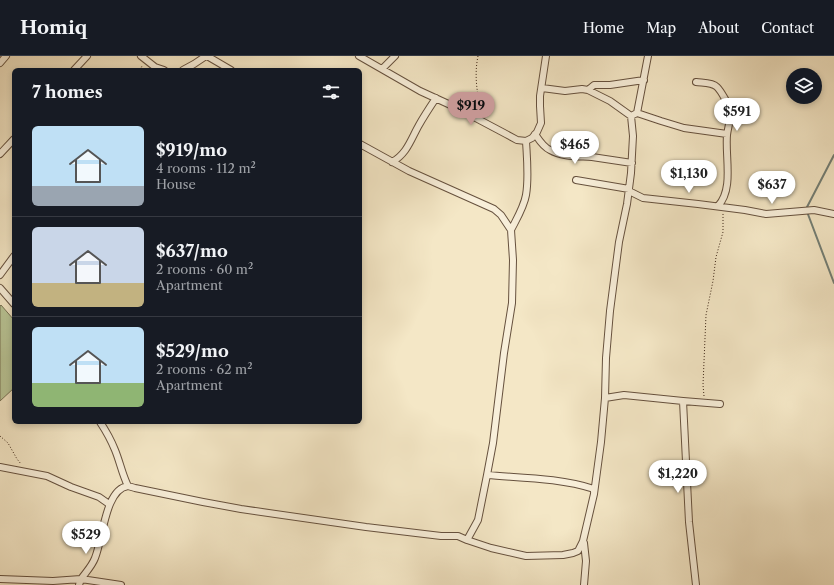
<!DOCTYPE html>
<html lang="en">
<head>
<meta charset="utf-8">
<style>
  :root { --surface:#171b24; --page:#20242c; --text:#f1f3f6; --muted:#9ea1a6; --line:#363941; --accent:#c59692 }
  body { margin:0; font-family:"Libre Caslon Text",serif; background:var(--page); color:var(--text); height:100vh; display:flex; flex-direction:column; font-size:15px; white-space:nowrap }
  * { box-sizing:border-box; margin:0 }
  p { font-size:13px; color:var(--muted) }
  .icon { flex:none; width:22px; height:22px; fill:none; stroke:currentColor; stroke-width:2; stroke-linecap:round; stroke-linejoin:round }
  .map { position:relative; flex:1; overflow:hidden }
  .details { position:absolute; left:12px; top:12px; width:350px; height:356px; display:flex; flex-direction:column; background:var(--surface); border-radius:6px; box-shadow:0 2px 6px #0003 }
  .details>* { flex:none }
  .buttons { position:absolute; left:786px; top:12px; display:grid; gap:8px }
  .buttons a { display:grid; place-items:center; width:36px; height:36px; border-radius:50%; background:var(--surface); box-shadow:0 2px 6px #0003; font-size:20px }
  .price { position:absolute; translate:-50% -34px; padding:0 9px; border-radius:14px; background:#fff; color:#222; font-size:13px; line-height:26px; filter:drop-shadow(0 1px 2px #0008) }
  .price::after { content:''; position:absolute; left:50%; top:24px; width:12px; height:9px; margin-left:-6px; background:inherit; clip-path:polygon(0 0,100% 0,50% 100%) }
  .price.on { background:var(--accent); color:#111 }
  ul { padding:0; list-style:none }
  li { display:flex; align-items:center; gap:12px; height:100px; padding:0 20px }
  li+li { border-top:1px solid var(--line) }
  li span { display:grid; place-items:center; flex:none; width:112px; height:80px; border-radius:6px; color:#555 }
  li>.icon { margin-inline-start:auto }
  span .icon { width:48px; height:48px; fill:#fffc; stroke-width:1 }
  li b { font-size:17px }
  h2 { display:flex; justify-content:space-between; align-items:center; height:48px; padding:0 20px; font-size:17px }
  header { display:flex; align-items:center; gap:24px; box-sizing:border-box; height:56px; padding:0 20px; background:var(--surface); border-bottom:1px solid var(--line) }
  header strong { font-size:19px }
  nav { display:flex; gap:22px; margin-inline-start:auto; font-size:14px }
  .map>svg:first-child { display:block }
</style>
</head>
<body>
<header>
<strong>Homiq</strong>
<nav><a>Home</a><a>Map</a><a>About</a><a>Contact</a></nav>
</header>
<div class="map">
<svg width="834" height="529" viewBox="0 0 834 529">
  <rect width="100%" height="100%" fill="#f4e7c6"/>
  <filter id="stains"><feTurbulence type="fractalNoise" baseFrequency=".005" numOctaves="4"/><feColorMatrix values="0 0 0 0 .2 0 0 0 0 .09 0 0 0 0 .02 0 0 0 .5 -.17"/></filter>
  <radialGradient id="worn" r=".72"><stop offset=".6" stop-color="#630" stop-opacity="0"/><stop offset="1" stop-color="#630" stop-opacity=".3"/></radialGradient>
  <path fill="#b9c697" stroke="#787254" d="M1 249 14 264V332L0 345V250Z"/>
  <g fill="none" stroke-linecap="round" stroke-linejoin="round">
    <path stroke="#737f76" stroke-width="2" d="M834 99 806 153 834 227"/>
    <defs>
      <path id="minor" d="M141 0 155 11 164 14
        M207 0 231 14
        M359 0 420 35 457 52 506 78 517 84 526 85 532 82 537 76 541 67 540 50V40L546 0
        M0 7 6 0
        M382 13 395 0
        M74 14 87 0
        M183 14 194 8 206 0
        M696 26C702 27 712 26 717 31 721 35 729 49 730 55 731 63 728 71 727 79 725 101 734 133 718 150
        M542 32 565 35 582 33 588 34 610 45 631 60 637 57 661 65 684 72 727 78
        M588 34 594 29H610L644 24
        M637 57 648 0
        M535 78C539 84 543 91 550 94 562 101 578 100 592 101 605 103 619 105 632 107
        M0 98 14 83
        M392 106C407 98 411 83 419 69 424 60 430 51 436 42
        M576 124 629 133
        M629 135 643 142 698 148 745 154 766 158 814 154 834 158
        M511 174C516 164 524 151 526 139 529 122 527 103 526 85
        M0 219 14 200
        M0 232 14 248
        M605 342 624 339 683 345 720 348
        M683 345 689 466 696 529
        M100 366C106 375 111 384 115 394 120 406 122 418 128 430L135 432 203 446 241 453 366 471 441 480H458L467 484 478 464 487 419 493 387 504 297 512 247 513 204 511 174 501 159 494 153 409 115 360 88
        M0 411 47 420 71 431 99 441 109 448
        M487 419C523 422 560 422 594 433V436
        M467 484 491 492 526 500 563 499 573 497 578 495 583 485 594 438 601 386 605 342 606 302 610 255 619 186 627 148 631 117 633 80 631 60
        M584 487 586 505 584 529
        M0 523 53 525 81 523C86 516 92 510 95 502 103 483 105 433 128 430
        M79 529 81 523 121 529"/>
    </defs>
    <use href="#minor" stroke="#66513e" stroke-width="8"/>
    <path stroke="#361f11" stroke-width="1" stroke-dasharray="1 2" stroke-linecap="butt" d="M478 0C474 20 477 38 482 58
      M140 14 142 10
      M704 340 703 329 706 259 713 225 716 201 723 176V157
      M0 380 8 387 17 403 21 408"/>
    <use href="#minor" stroke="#f8efda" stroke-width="6"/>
  </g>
  <rect width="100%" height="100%" filter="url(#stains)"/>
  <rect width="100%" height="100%" fill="url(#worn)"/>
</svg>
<div class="buttons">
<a><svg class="icon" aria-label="layers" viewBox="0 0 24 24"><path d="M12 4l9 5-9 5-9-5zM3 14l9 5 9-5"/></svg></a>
</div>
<b class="price on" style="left:471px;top:70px">$919</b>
<b class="price" style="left:737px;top:76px">$591</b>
<b class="price" style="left:575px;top:109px">$465</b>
<b class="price" style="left:689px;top:138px">$1,130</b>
<b class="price" style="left:772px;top:149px">$637</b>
<b class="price" style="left:678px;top:438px">$1,220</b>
<b class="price" style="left:86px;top:499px">$529</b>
<section class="details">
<h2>7 homes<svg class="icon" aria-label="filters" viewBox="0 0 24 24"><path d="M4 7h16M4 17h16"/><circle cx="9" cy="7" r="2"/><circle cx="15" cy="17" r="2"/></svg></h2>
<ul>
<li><span style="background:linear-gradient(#bfe0f5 75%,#9aa5b1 0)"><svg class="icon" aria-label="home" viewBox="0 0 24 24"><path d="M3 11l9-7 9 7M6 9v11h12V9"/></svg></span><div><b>$919/mo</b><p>4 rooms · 112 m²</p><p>House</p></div></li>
<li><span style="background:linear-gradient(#c9d6e8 70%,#c2b280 0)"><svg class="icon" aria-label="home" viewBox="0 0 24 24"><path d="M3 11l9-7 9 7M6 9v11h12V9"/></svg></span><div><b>$637/mo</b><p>2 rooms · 60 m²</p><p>Apartment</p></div></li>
<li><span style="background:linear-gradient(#bfe0f5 70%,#8fb573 0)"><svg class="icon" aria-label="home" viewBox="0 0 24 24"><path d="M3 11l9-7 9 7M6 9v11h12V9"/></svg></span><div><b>$529/mo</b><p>2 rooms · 62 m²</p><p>Apartment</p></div></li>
</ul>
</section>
</div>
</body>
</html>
